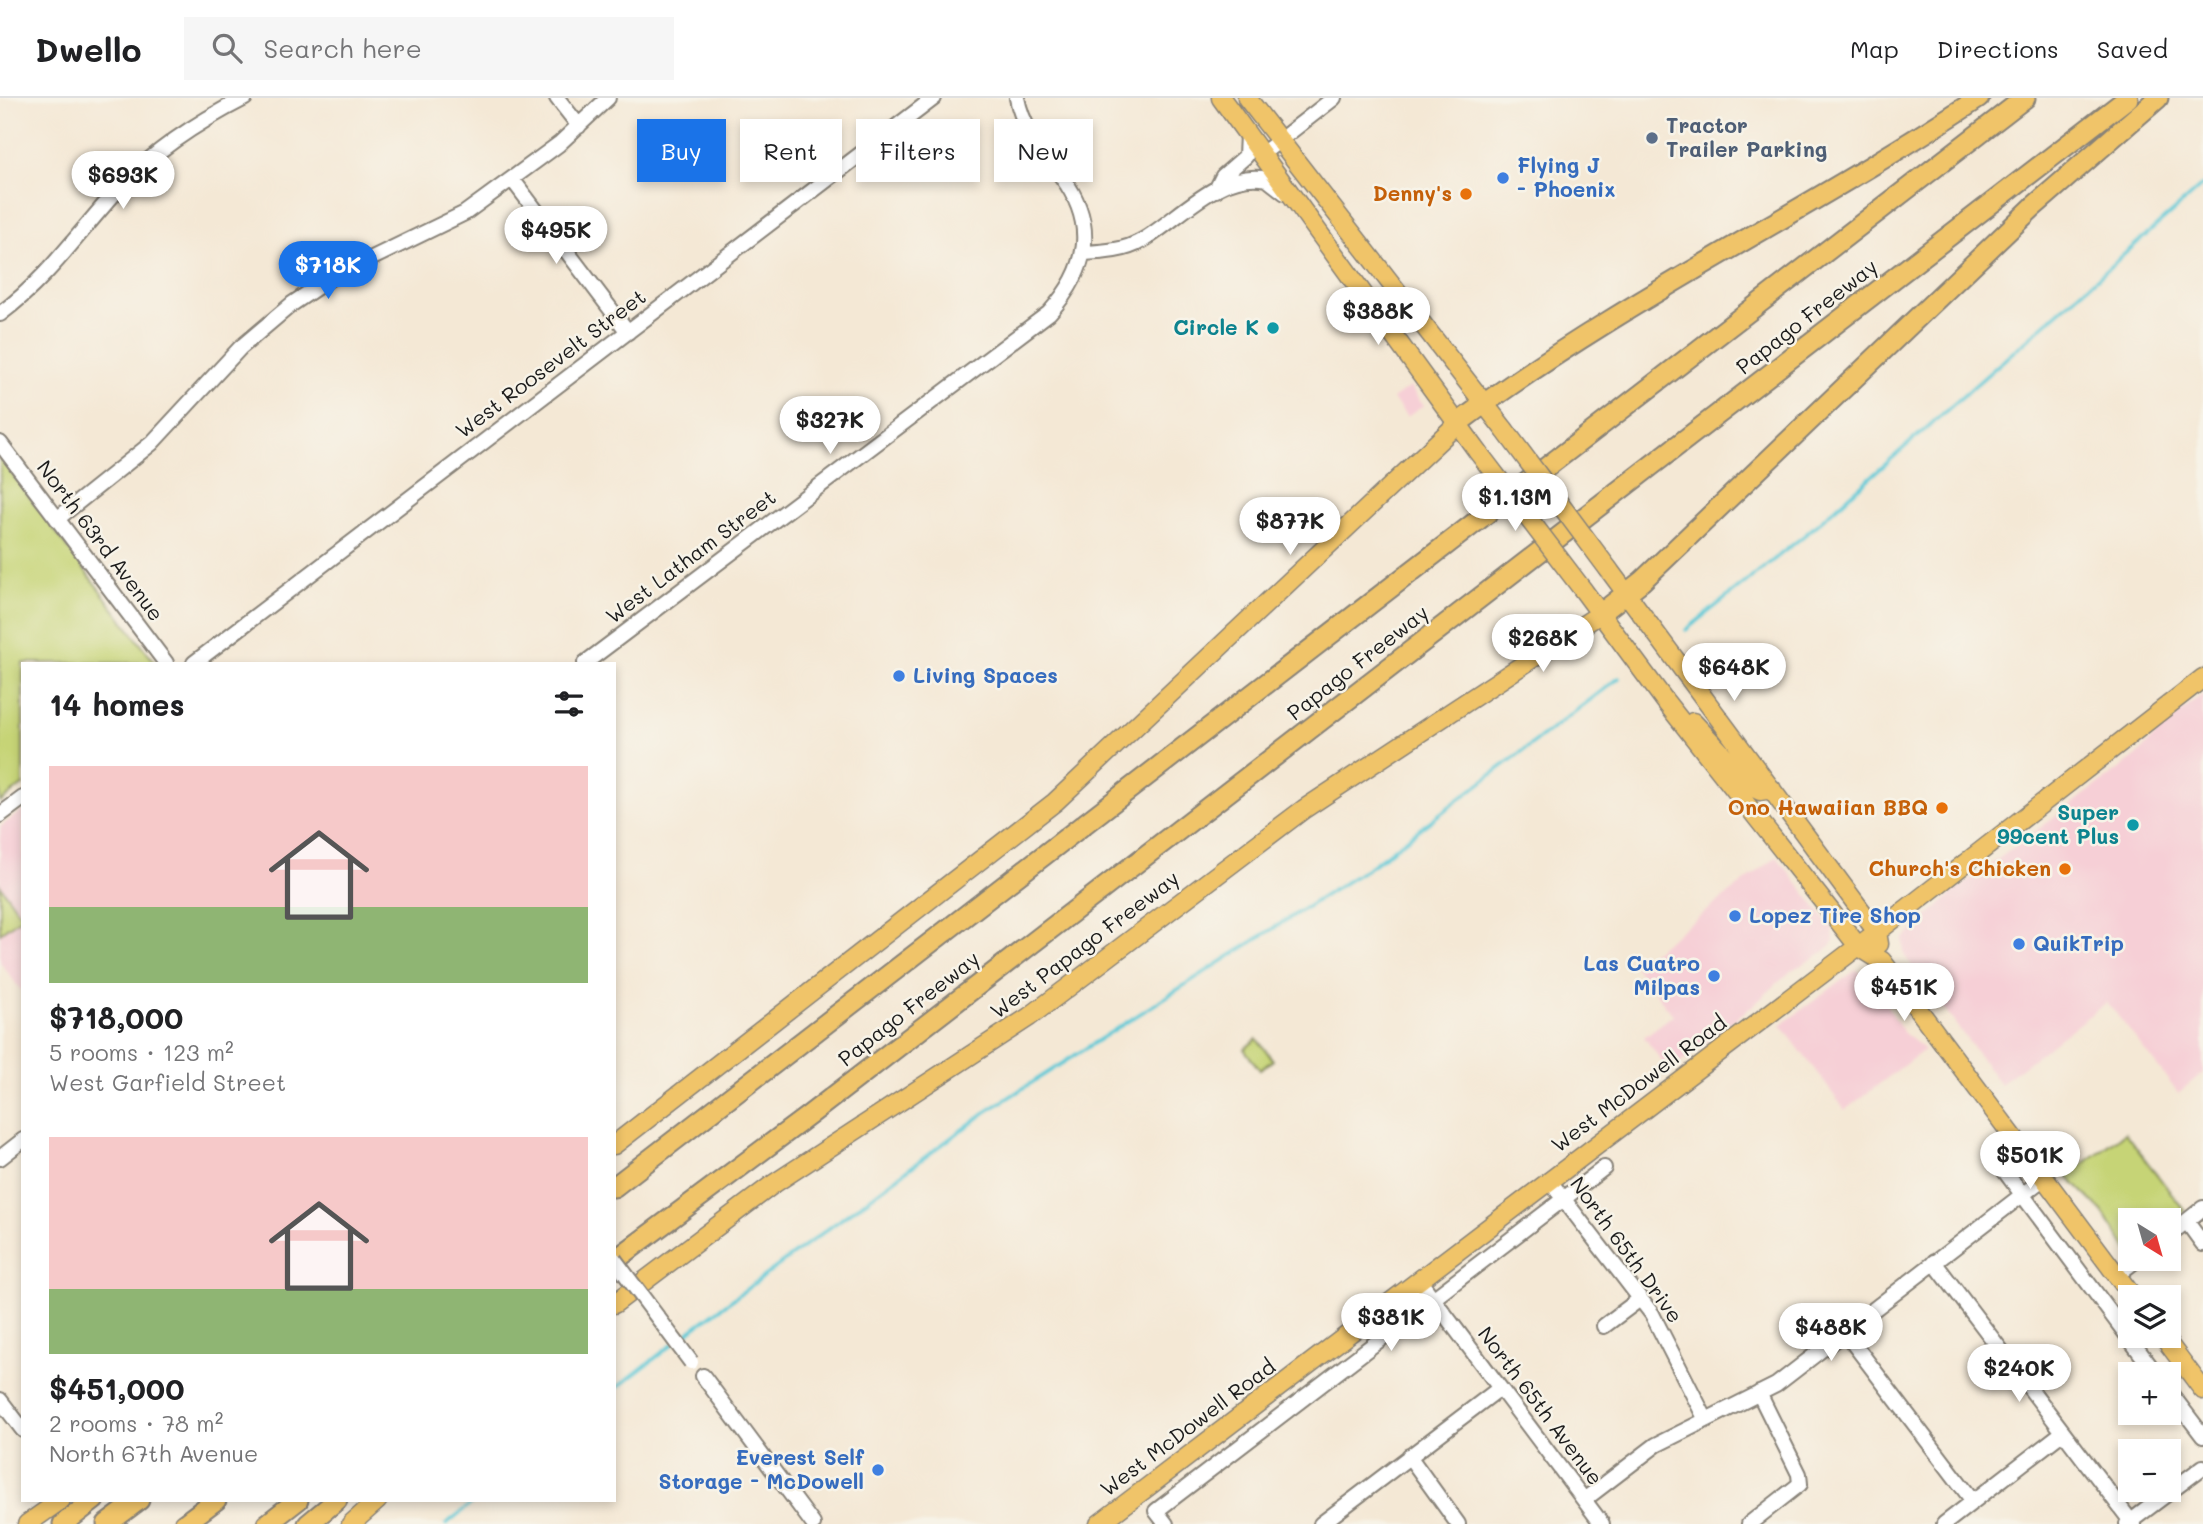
<!DOCTYPE html>
<html lang="en">
<head>
<meta charset="utf-8">
<style>
  :root { --surface:#fff; --page:#f6f6f6; --text:#202124; --muted:#757577; --line:#e0e0e0; --accent:#1a73e8 }
  body { margin:0; font-family:Mali,sans-serif; background:var(--page); color:var(--text); height:100vh; display:flex; flex-direction:column; font-size:26px; white-space:nowrap }
  * { box-sizing:border-box; margin:0 }
  p { font-size:23px; color:var(--muted) }
  .icon { flex:none; width:38px; height:38px; fill:none; stroke:currentColor; stroke-width:2; stroke-linecap:round; stroke-linejoin:round }
  .map { position:relative; flex:1; overflow:hidden }
  .drawer { position:absolute; left:21px; top:564px; width:595px; height:840px; display:flex; flex-direction:column; background:var(--surface); border-radius:0px; box-shadow:0 4px 10px #0003 }
  .drawer>* { flex:none }
  .guide { position:absolute; left:637px; top:21px; width:665px; height:63px; display:flex; gap:14px }
  .needle { width:46px; rotate:143deg }
  .fabs { position:absolute; left:2118px; top:1110px; display:grid; gap:14px }
  .fabs a { display:grid; place-items:center; width:63px; height:63px; border-radius:0px; background:var(--surface); box-shadow:0 4px 10px #0003; font-size:35px }
  .price { position:absolute; translate:-50% -60px; padding:0 16px; border-radius:24px; background:#fff; color:#222; font-size:23px; line-height:46px; filter:drop-shadow(0 2px 4px #0008) }
  .price::after { content:''; position:absolute; left:50%; top:42px; width:21px; height:16px; margin-left:-10px; background:inherit; clip-path:polygon(0 0,100% 0,50% 100%) }
  .price.selected { background:var(--accent); color:#fff }
  ul { padding:0; list-style:none }
  li { display:grid; align-content:center; gap:14px; height:371px; padding:0 28px }
  li span { display:grid; place-items:center; height:217px; border-radius:0px; color:#555 }
  li>.icon { margin-inline-start:auto }
  span .icon { width:126px; height:126px; fill:#fffc; stroke-width:1 }
  li b { font-size:30px }
  h2 { display:flex; justify-content:space-between; align-items:center; height:84px; padding:0 28px; font-size:30px }
  .pill { padding:0 24px; border-radius:0px; background:var(--surface); box-shadow:0 4px 10px #0003; font-size:24px; line-height:63px }
  .pill.selected { background:var(--accent); color:#fff }
  header { display:flex; align-items:center; gap:42px; box-sizing:border-box; height:98px; padding:0 35px; background:var(--surface); border-bottom:2px solid var(--line) }
  header strong { font-size:33px }
  nav { display:flex; gap:38px; margin-inline-start:auto; font-size:24px }
  .search { width:490px; height:63px; background:var(--page); display:flex; align-items:center; gap:18px; box-sizing:border-box; padding:0 24px; border-radius:0px; color:var(--muted); font-size:26px }
  .map>svg:first-child { display:block }
</style>
</head>
<body>
<header>
<strong>Dwello</strong>
<div class="search"><svg class="icon" aria-label="search" viewBox="0 0 24 24"><circle cx="10" cy="10" r="6"/><path d="M15 15l6 6"/></svg>Search here</div>
<nav><a>Map</a><a>Directions</a><a>Saved</a></nav>
</header>
<div class="map">
<svg width="2203" height="1426" viewBox="0 0 2203 1426">
  <rect width="100%" height="100%" fill="#f7f3e8"/>
  <filter id="ink" filterUnits="userSpaceOnUse"><feTurbulence type="fractalNoise" baseFrequency=".0143" numOctaves="2"/><feDisplacementMap in="SourceGraphic" scale="14" xChannelSelector="R" yChannelSelector="G"/><feConvolveMatrix kernelMatrix="1 2 1 2 8 2 1 2 1" color-interpolation-filters="sRGB"/></filter>
  <filter id="wash" filterUnits="userSpaceOnUse"><feTurbulence type="fractalNoise" baseFrequency=".00686" numOctaves="4" result="noise"/><feDisplacementMap in="SourceGraphic" scale="28" xChannelSelector="R" yChannelSelector="G"/><feGaussianBlur stdDeviation="1.57" result="paint"/><feColorMatrix in="noise" values="0 0 0 0 0 0 0 0 0 0 0 0 0 0 0 0 0 1.4 0 .05"/><feComposite in="paint" operator="in"/></filter>
  <g filter="url(#wash)">
    <rect width="100%" height="100%" fill="#f4e8d5"/>
    <path fill="#f6cfd6" d="M1410 289 1423 308 1407 319 1393 301Z
      M2203 596V975L2178 995 2107 904 2000 986 1904 857 1903 841 1956 792 2137 658 2160 632Z
      M23 712V895L0 864V729Z
      M1777 759 1833 831 1834 843 1824 854 1791 873 1757 904 1669 973 1644 939 1673 917 1634 868Z
      M1856 872 1868 878 1903 933 1924 952 1845 1012 1781 927Z"/>
    <path fill="#c6d476" stroke="#717849" stroke-width="2" d="M0 360 155 565H23V687L0 704Z
      M0 787 22 819 0 835Z
      M1257 941 1273 962 1260 972 1244 951Z
      M2125 1035 2185 1113 2168 1125V1122H2130L2129 1154 2102 1113 2067 1078Z"/>
    <g fill="none" stroke-linecap="round" stroke-linejoin="round">
      <path stroke="#5ec9d7" stroke-width="3.5" d="M1686 532 1806 436 2203 87
        M679 1241 986 1014 1371 768 1619 580
        M614 1292 673 1246
        M446 1426 476 1402"/>
    </g>
  </g>
  <g filter="url(#ink)">
    <g fill="none" stroke-linecap="round" stroke-linejoin="round">
      <defs>
        <path id="minor" d="M557 0 579 28
          M1262 56 1334 0
          M512 81 628 234
          M1216 92 1223 78 1246 58 1247 36
          M1084 155C1104 154 1125 153 1143 142 1179 121 1220 71 1267 81L1285 95
          M0 216C49 180 81 131 122 87 157 50 200 23 245 0
          M0 345 166 565
          M57 421 152 345 240 250 292 206 329 181 465 115 559 46 608 0
          M194 565 934 0
          M585 565 1049 215C1088 172 1098 128 1062 79 1043 53 1023 32 1017 0
          M0 717 23 700
          M0 1060 23 1042
          M1998 1064 2156 1276
          M1549 1082 1652 1216 1706 1322
          M2187 1124 2203 1146
          M2168 1138 2203 1110
          M1934 1164 2133 1426
          M2117 1177 2139 1160
          M1419 1182 1602 1426
          M1604 1228 1640 1201
          M1844 1233 1973 1403
          M703 1278 813 1426
          M2168 1292 2203 1338
          M0 1302 23 1332
          M1409 1358 1458 1426
          M1584 1402 1656 1347 1776 1287 2044 1080
          M1166 1426 1156 1413 1604 1070
          M1321 1426 1500 1290
          M1749 1426 1800 1386 1799 1376 1759 1295
          M1944 1426 2062 1335
          M2127 1426 2203 1369"/>
        <path id="major" d="M1221 0 1478 354
          M1247 0 1504 331
          M1609 472 1877 834 1879 846
          M1583 492 1665 603 1858 848 1882 863 2133 1199
          M1693 624 1754 690 1760 693 1772 691
          M614 1047 1055 704 1458 325
          M614 1206 772 1087 1029 919 1304 711 1600 516
          M2162 1237 2203 1292
          M27 1426 61 1402
          M351 1426 378 1402
          M1099 1426 1877 834 2203 580"/>
        <path id="highway" d="M1458 325C1622 202 1809 113 1979 0
          M1600 516 1642 483 2033 109 2158 0
          M614 1089 2025 0
          M614 1163 808 1018 2128 0
          M63 1426 94 1402
          M107 1426 139 1402
          M184 1426 216 1402
          M267 1426 298 1402
          M308 1426 337 1402"/>
      </defs>
      <use href="#minor" stroke="#888278" stroke-width="18"/>
      <use href="#major" stroke="#888278" stroke-width="21"/>
      <use href="#highway" stroke="#888278" stroke-width="23"/>
      <use href="#minor" stroke="#fff" stroke-width="14"/>
      <use href="#major" stroke="#f0c469" stroke-width="18"/>
      <use href="#highway" stroke="#f0c469" stroke-width="19"/>
      <defs>
        <path id="minor-bridge" d="M614 1161 691 1264"/>
        <path id="major-bridge" d="M1504 331 1609 472
          M1478 354 1583 492"/>
      </defs>
      <use href="#minor-bridge" stroke="#888278" stroke-width="18" stroke-linecap="butt"/>
      <use href="#major-bridge" stroke="#888278" stroke-width="21" stroke-linecap="butt"/>
      <use href="#minor-bridge" stroke="#fff" stroke-width="14"/>
      <use href="#major-bridge" stroke="#f0c469" stroke-width="18"/>
    </g>
  </g>
  <circle fill="#5c6f8a" stroke="#f7f3e8" stroke-width="2.5" cx="1652" cy="40" r="7"/>
  <g fill="#3f7fe0" stroke="#f7f3e8" stroke-width="2.5">
    <circle cx="1503" cy="80" r="7"/>
    <circle cx="899" cy="578" r="7"/>
    <circle cx="1735" cy="818" r="7"/>
    <circle cx="2019" cy="846" r="7"/>
    <circle cx="1714" cy="878" r="7"/>
    <circle cx="878" cy="1372" r="7"/>
  </g>
  <g fill="#e8710a" stroke="#f7f3e8" stroke-width="2.5">
    <circle cx="1466" cy="96" r="7"/>
    <circle cx="1942" cy="710" r="7"/>
    <circle cx="2065" cy="771" r="7"/>
  </g>
  <g fill="#0f9aa8" stroke="#f7f3e8" stroke-width="2.5">
    <circle cx="1273" cy="230" r="7"/>
    <circle cx="2133" cy="727" r="7"/>
  </g>
  <g text-anchor="middle" stroke-width="5" stroke-linejoin="round" paint-order="stroke">
    <g font-size="21" font-weight="bold" fill="#4e5e75" stroke="#f7f3e8" text-anchor="start">
      <text x="1666" y="35">Tractor<tspan x="1666" dy="24">Trailer Parking</tspan></text>
    </g>
    <g font-size="21" font-weight="bold" fill="#366cbe" stroke="#f7f3e8" text-anchor="start">
      <text x="1517" y="75">Flying J<tspan x="1517" dy="24">- Phoenix</tspan></text>
      <text x="913" y="585">Living Spaces</text>
      <text x="1749" y="825">Lopez Tire Shop</text>
      <text x="2033" y="853">QuikTrip</text>
      <text x="1700" y="873" text-anchor="end">Las Cuatro<tspan x="1700" dy="24">Milpas</tspan></text>
      <text x="864" y="1367" text-anchor="end">Everest Self<tspan x="864" dy="24">Storage - McDowell</tspan></text>
    </g>
    <g font-size="21" font-weight="bold" fill="#c56008" stroke="#f7f3e8" text-anchor="end">
      <text x="1452" y="103">Denny's</text>
      <text x="1928" y="717">Ono Hawaiian BBQ</text>
      <text x="2051" y="778">Church's Chicken</text>
    </g>
    <g font-size="21" fill="#1c1c1c" stroke="#f7f3e8">
      <text transform="translate(1807 219) rotate(-38)" y="7">Papago Freeway</text>
      <text transform="translate(551 266) rotate(-37)" y="7">West Roosevelt Street</text>
      <text transform="translate(100 443) rotate(53)" y="7">North 63rd Avenue</text>
      <text transform="translate(691 459) rotate(-37)" y="7">West Latham Street</text>
      <text transform="translate(1358 565) rotate(-38)" y="7">Papago Freeway</text>
      <text transform="translate(1085 847) rotate(-37)" y="7">West Papago Freeway</text>
      <text transform="translate(909 911) rotate(-38)" y="7">Papago Freeway</text>
      <text transform="translate(1639 986) rotate(-37)" y="7">West McDowell Road</text>
      <text transform="translate(1626 1152) rotate(54)" y="7">North 65th Drive</text>
      <text transform="translate(1540 1308) rotate(53)" y="7">North 65th Avenue</text>
      <text transform="translate(1188 1330) rotate(-37)" y="7">West McDowell Road</text>
    </g>
    <g font-size="21" font-weight="bold" fill="#0d838f" stroke="#f7f3e8" text-anchor="end">
      <text x="1259" y="237">Circle K</text>
      <text x="2119" y="722">Super<tspan x="2119" dy="24">99cent Plus</tspan></text>
    </g>
  </g>
</svg>
<div class="fabs">
<a><svg class="needle" viewBox="-14 -14 28 28"><path d="M0-13l5 13h-10z" fill="#e53935"/><path d="M0 13l5-13h-10z" fill="#757577"/></svg></a>
<a><svg class="icon" aria-label="layers" viewBox="0 0 24 24"><path d="M12 4l9 5-9 5-9-5zM3 14l9 5 9-5"/></svg></a>
<a>+</a>
<a>−</a>
</div>
<b class="price" style="left:123px;top:113px">$693K</b>
<b class="price" style="left:556px;top:168px">$495K</b>
<b class="price selected" style="left:328px;top:203px">$718K</b>
<b class="price" style="left:1378px;top:249px">$388K</b>
<b class="price" style="left:830px;top:358px">$327K</b>
<b class="price" style="left:1515px;top:435px">$1.13M</b>
<b class="price" style="left:1290px;top:459px">$877K</b>
<b class="price" style="left:1543px;top:576px">$268K</b>
<b class="price" style="left:1734px;top:605px">$648K</b>
<b class="price" style="left:1904px;top:925px">$451K</b>
<b class="price" style="left:2030px;top:1093px">$501K</b>
<b class="price" style="left:1391px;top:1255px">$381K</b>
<b class="price" style="left:1831px;top:1265px">$488K</b>
<b class="price" style="left:2019px;top:1306px">$240K</b>
<div class="guide">
<a class="pill selected">Buy</a>
<a class="pill">Rent</a>
<a class="pill">Filters</a>
<a class="pill">New</a>
</div>
<section class="drawer">
<h2>14 homes<svg class="icon" aria-label="filters" viewBox="0 0 24 24"><path d="M4 7h16M4 17h16"/><circle cx="9" cy="7" r="2"/><circle cx="15" cy="17" r="2"/></svg></h2>
<ul>
<li><span style="background:linear-gradient(#f6c9c9 65%,#8fb573 0)"><svg class="icon" aria-label="home" viewBox="0 0 24 24"><path d="M3 11l9-7 9 7M6 9v11h12V9"/></svg></span><div><b>$718,000</b><p>5 rooms · 123 m²</p><p>West Garfield Street</p></div></li>
<li><span style="background:linear-gradient(#f6c9c9 70%,#8fb573 0)"><svg class="icon" aria-label="home" viewBox="0 0 24 24"><path d="M3 11l9-7 9 7M6 9v11h12V9"/></svg></span><div><b>$451,000</b><p>2 rooms · 78 m²</p><p>North 67th Avenue</p></div></li>
</ul>
</section>
</div>
</body>
</html>
